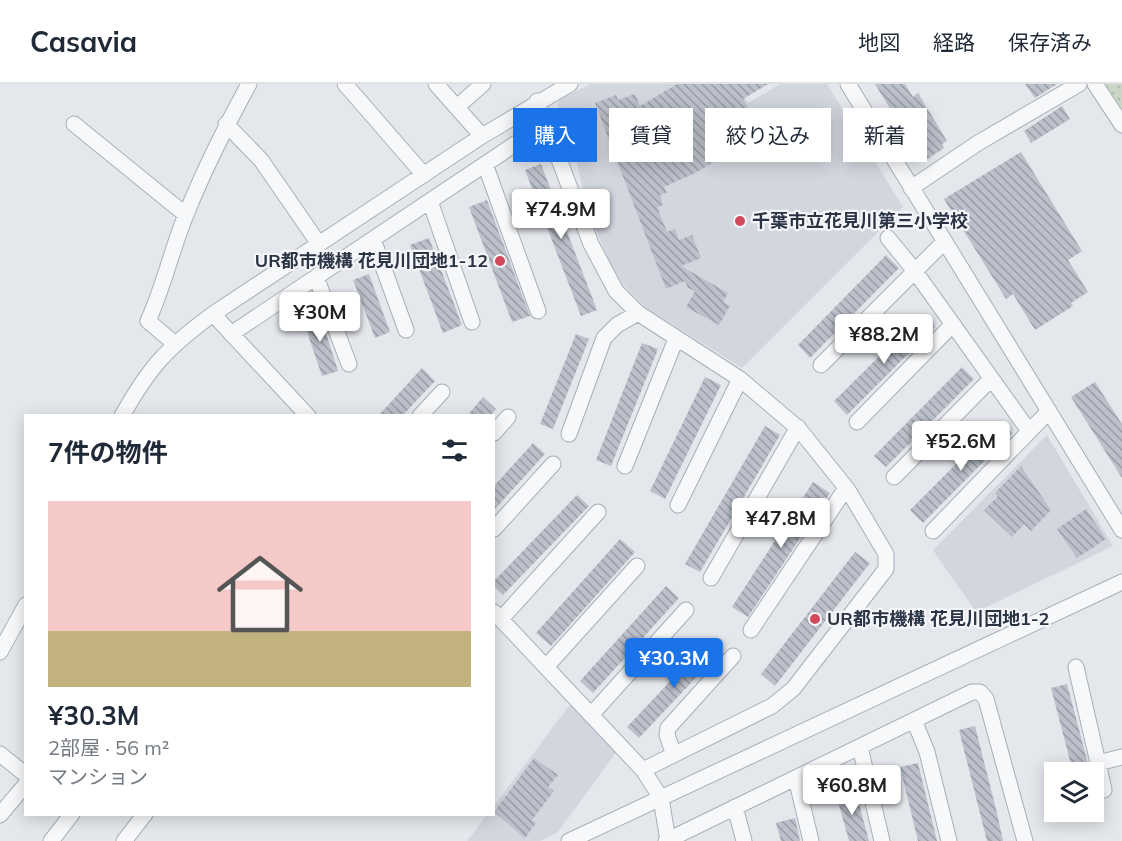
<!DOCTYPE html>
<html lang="ja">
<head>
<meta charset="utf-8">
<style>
  :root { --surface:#fff; --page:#f2f2f3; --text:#1f2937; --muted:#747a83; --line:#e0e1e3; --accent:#1a73e8 }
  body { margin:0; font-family:Mulish,"Noto Sans JP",sans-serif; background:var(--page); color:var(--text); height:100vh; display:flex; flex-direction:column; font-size:22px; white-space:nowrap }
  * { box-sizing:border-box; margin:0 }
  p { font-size:20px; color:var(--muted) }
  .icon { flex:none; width:33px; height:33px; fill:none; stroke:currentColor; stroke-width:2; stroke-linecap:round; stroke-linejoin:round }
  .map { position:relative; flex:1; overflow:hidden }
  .side { position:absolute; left:24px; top:330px; width:471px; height:402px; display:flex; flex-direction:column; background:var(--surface); border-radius:0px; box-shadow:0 3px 15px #0003 }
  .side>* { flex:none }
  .guide { position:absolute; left:513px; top:24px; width:519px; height:54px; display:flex; gap:12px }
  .fabs { position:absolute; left:1044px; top:678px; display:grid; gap:12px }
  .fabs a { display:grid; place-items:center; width:60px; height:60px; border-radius:0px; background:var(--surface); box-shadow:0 3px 15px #0003; font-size:30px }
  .price { position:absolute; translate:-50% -51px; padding:0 14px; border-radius:6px; background:#fff; color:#222; font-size:20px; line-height:39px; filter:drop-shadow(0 2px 3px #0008) }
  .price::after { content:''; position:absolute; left:50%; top:36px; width:18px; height:14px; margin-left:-9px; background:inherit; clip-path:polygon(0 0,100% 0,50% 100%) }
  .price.current { background:var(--accent); color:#fff }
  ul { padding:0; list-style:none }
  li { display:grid; align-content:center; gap:12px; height:318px; padding:0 24px }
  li+li { border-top:2px solid var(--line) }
  li span { display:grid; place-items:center; height:186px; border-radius:0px; color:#555 }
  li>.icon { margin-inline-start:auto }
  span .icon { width:108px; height:108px; fill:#fffc; stroke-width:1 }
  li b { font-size:26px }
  h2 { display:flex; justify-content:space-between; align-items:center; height:72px; padding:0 24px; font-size:26px }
  .chip { padding:0 21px; border-radius:0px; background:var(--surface); box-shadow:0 3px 15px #0003; font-size:21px; line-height:54px }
  .chip.current { background:var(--accent); color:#fff }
  header { display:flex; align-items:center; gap:36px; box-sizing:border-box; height:84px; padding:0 30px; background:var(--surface); border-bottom:2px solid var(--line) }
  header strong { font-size:28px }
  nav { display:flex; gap:33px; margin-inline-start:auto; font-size:21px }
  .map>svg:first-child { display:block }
</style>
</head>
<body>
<header>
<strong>Casavia</strong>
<nav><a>地図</a><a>経路</a><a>保存済み</a></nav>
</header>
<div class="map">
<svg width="1122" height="757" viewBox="0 0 1122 757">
  <defs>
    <pattern id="park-dots" width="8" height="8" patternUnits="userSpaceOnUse" patternTransform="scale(1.5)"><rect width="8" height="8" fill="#c9d6c5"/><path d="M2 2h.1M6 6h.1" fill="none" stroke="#adb8ab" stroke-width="1.8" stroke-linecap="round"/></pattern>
    <pattern id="building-back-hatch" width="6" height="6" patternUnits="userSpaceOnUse" patternTransform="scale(1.5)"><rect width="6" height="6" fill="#bbc0ca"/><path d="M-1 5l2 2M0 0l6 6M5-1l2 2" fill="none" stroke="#989da6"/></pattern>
  </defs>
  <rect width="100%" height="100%" fill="#e4e7ec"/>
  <path fill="#d2d6de" d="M591 0H737L748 19 780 0H827L903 123 742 284 645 223 623 200 611 181 588 128 575 71 558 22 560 15Z
    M1047 351 1113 462 976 528 933 466Z
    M571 619 617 667 558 748 540 757H467L487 731 494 730V722Z"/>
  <path fill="url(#park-dots)" d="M1105 0H1122V27Z"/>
  <path fill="url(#building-back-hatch)" fill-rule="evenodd" d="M677 0H768L743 15 763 49 697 88 664 103 667 109 660 111 663 121 657 123 667 148 675 145 679 156 692 151 701 174 681 182 728 209 723 218 730 222 719 241 686 223 695 207 688 204 685 197 666 205 595 19 616 11 618 16 635 10 640 22ZM662 43 675 65 650 75 642 51Z
    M875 0H905L913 13 918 9 947 57 942 60 944 64 923 78Z
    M1025 0H1057L1035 14Z
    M1062 22 1070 35 1031 59 1024 47Z
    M1021 68 1082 167 1068 176 1088 208 1071 219 1073 222 1035 246 1013 210 1006 215 944 115Z
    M541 80 597 226 581 232 525 86Z
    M487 116 530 232 512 238 469 123Z
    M429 154 462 241 443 249 410 161Z
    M886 171 899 184 810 274 798 261Z
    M369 190 390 248 375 254 353 196Z
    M319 227 338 287 322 292 302 233Z
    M922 230 935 243 847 331 834 317Z
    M576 250 589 255 553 345 540 340Z
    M642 259 658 265 611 382 596 376Z
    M962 283 974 295 886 383 874 372Z
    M422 284 435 297 402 332H378Z
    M705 293 721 301 665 415 650 407Z
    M1095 298 1122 340V394L1071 313Z
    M483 313 496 325 490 332H467Z
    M1000 336 1012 349 923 439 910 426Z
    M765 342 780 351 700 488 685 480Z
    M533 359 545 370 494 426V402Z
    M1021 382 1051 426 1031 447 1024 440 1012 453 984 426 998 412 995 409Z
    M813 398 830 409 748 533 732 523Z
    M577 411 589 422 503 511 494 502V497Z
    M1086 425 1106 455 1077 474 1057 445Z
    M620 455 635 468 551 562 536 549Z
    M855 468 870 479 775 602 761 590Z
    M666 502 679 514 593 609 580 597Z
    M710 555 722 566 639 654 627 643Z
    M1067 600 1081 653 1090 688H1073L1051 604Z
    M975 642 997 729 1003 757H987L959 646Z
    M534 674 558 691 548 703 554 707 532 736 536 739 525 754 494 728Z
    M918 679 937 757H918L900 683Z
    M855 705 869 757H849L836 710Z
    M795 734 800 757H781L776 739Z"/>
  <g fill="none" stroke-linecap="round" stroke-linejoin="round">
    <defs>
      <path id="minor" d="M345 0 424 91
        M436 0 482 52
        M848 0 1122 446
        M1095 0 1122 41
        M537 17 591 160 616 207 638 229 740 295 799 345 848 406 886 470V485L793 605 772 622 643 686
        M457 23 483 0
        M74 40 186 131
        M226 40 261 76 319 160
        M485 80 538 227
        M911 104 978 59 1079 0
        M430 117 472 238
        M888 154 914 186 1029 347
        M373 155 406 246
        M316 193 349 280
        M213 230 308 332
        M231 250 545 40
        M174 259 148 237C164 202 172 164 187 128 205 84 226 42 249 0
        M821 281 944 158
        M122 332C150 282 167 264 213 230L482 52 570 0
        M420 332 442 308
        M857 338 953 240
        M494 349 508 333
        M569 350 604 254 617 241 638 229
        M625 382 676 255
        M894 393 991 295
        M678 421 740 295
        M494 445 553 380
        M933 447 1049 327
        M711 494 798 343
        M494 528 643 686 661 714 668 757
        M501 535 598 428
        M751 546 846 404
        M0 568 26 521
        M546 583 637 482
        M1076 583 1098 679 1122 673
        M591 631 686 526
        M914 636 927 668 949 757
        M860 663 882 757
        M0 670 26 691
        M674 671 667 651 668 644 733 572
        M1098 679 1104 706
        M796 694 811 757
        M735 723 744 757
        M0 731 26 700
        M51 757 72 730
        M124 757 145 730
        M569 757 1122 498
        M666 757 972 608H980L986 615 1025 757"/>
    </defs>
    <use href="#minor" stroke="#a9aeb7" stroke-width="17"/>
    <use href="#minor" stroke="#f7f8fa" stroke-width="15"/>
  </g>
  <g fill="#d1495b" stroke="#f4f6f9" stroke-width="2">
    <circle cx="740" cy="137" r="6"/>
    <circle cx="500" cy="177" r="6"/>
    <circle cx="815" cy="535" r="6"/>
  </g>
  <g text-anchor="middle" stroke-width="4.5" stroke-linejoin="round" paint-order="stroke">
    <g font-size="18" font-weight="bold" fill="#2b3445" stroke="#f4f6f9" text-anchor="start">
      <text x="752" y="143">千葉市立花見川第三小学校</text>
      <text x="488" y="183" text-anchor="end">UR都市機構 花見川団地1-12</text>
      <text x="827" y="541">UR都市機構 花見川団地1-2</text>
    </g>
  </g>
</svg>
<div class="fabs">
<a><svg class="icon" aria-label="layers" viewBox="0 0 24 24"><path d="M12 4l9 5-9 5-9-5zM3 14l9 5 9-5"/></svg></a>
</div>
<b class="price" style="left:561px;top:156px">¥74.9M</b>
<b class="price" style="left:320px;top:259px">¥30M</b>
<b class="price" style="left:884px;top:281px">¥88.2M</b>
<b class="price" style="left:961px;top:388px">¥52.6M</b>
<b class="price" style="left:781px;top:465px">¥47.8M</b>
<b class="price current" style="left:674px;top:605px">¥30.3M</b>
<b class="price" style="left:852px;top:732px">¥60.8M</b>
<div class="guide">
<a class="chip current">購入</a>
<a class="chip">賃貸</a>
<a class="chip">絞り込み</a>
<a class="chip">新着</a>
</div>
<section class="side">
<h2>7件の物件<svg class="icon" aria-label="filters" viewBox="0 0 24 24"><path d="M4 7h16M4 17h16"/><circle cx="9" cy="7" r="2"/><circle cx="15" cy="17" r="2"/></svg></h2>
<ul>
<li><span style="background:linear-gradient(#f6c9c9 70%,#c2b280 0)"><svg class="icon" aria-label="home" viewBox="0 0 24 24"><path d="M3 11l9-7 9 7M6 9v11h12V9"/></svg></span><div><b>¥30.3M</b><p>2部屋 · 56 m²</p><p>マンション</p></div></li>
</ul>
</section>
</div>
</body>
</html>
